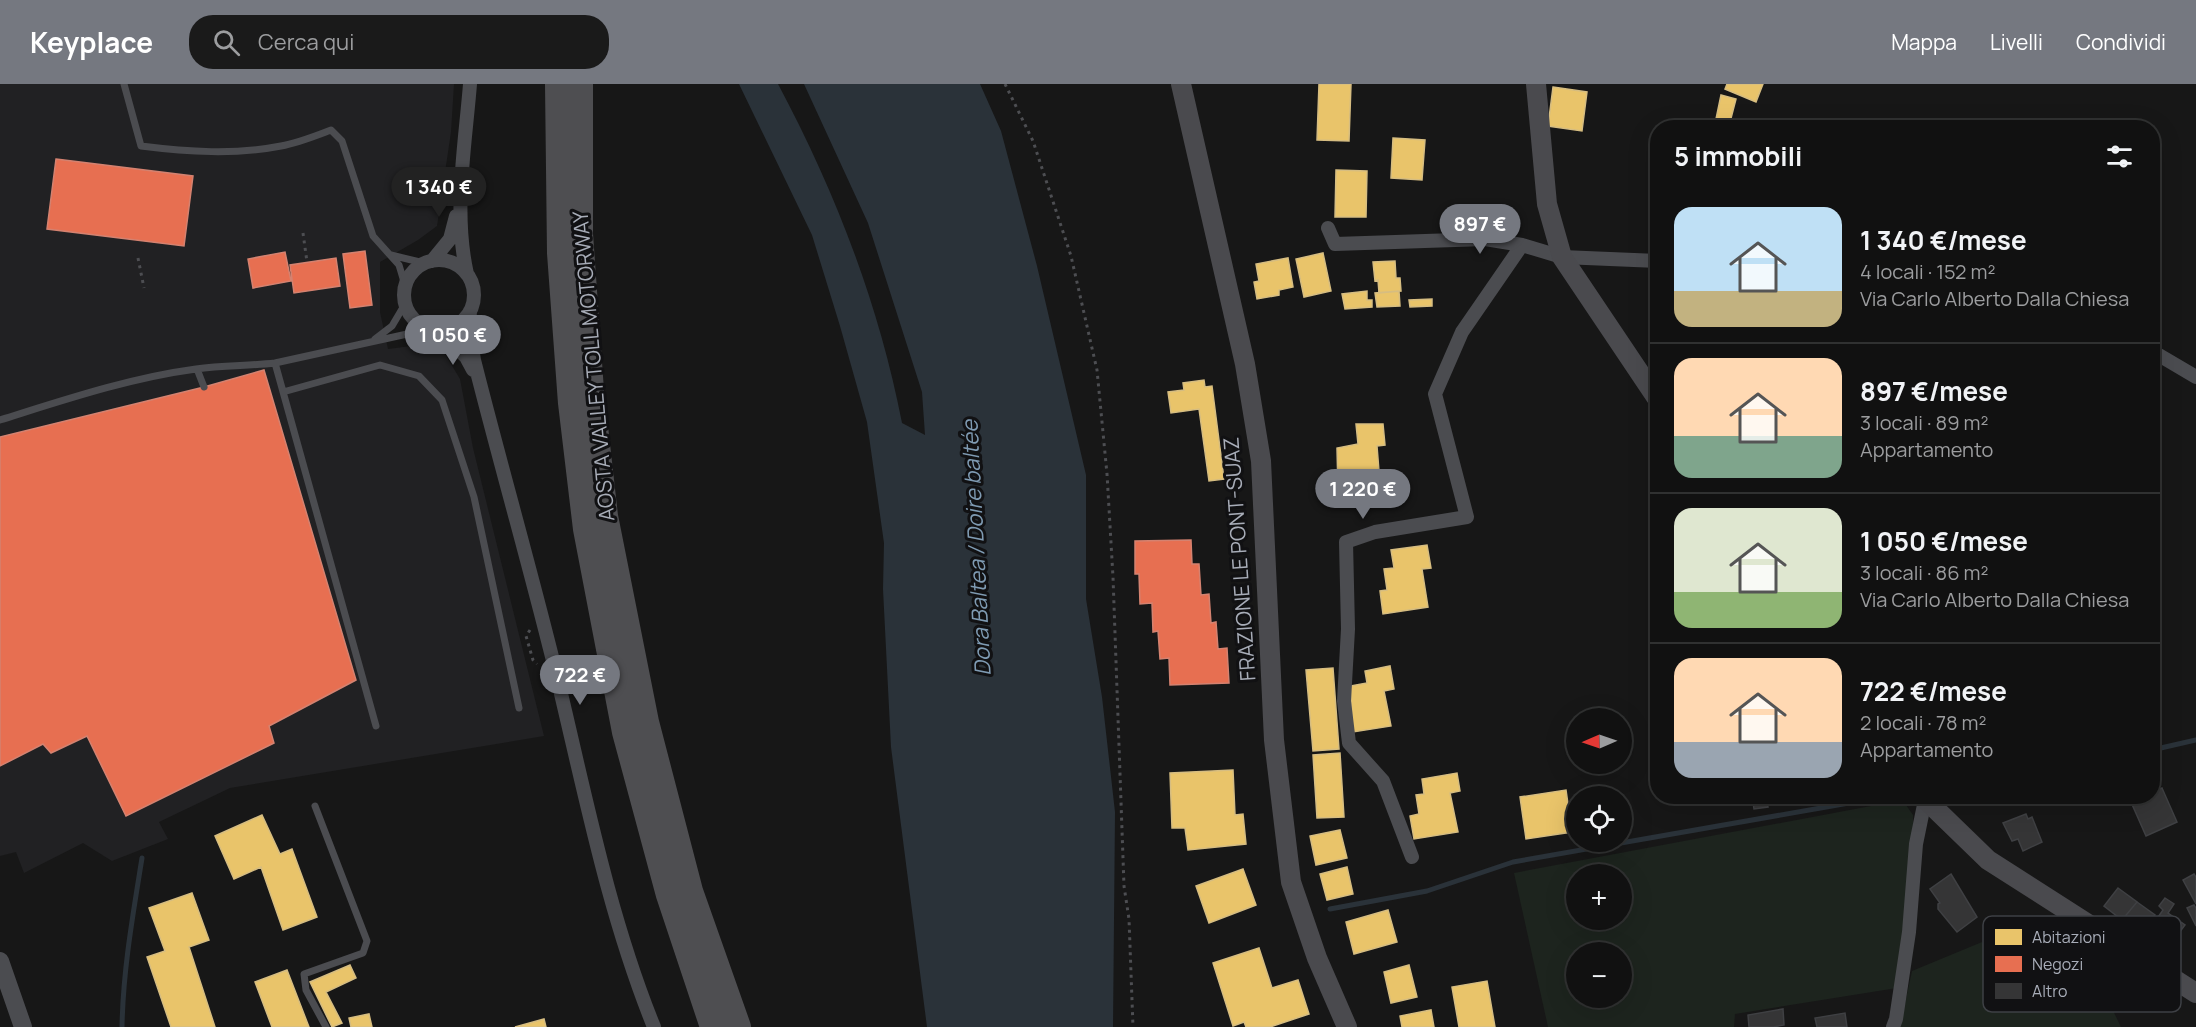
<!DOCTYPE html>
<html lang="it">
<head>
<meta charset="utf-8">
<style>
  :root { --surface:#111; --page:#1a1a1a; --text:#f1f3f6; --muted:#9c9d9f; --line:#303131; --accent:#757880 }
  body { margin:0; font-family:Manrope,sans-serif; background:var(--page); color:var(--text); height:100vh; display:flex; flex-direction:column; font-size:22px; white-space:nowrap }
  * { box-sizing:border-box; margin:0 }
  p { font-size:20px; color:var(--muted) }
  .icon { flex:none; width:33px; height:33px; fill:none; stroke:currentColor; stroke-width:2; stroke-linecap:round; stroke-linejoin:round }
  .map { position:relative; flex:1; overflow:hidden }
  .panel { position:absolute; left:1650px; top:36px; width:510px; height:684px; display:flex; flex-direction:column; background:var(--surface); border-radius:24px; box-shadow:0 6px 24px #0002,0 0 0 2px var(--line) }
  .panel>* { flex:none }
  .needle { width:39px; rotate:268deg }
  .tools { position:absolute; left:1566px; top:624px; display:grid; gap:12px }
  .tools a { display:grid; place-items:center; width:66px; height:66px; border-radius:50%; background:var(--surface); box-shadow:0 6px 24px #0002,0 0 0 2px var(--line); font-size:30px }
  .price { position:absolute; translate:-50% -51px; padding:0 14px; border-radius:21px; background:var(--accent); color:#fff; font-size:20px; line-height:39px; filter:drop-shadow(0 2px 3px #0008) }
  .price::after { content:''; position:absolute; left:50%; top:36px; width:18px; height:14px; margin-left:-9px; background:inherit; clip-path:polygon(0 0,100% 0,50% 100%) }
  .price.selected { background:#222; color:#fff }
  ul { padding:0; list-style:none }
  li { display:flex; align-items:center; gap:18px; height:150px; padding:0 24px }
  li+li { border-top:2px solid var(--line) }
  li span { display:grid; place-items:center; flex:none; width:168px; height:120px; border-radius:18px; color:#555 }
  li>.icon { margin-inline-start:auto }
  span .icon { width:72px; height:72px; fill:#fffc; stroke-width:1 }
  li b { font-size:26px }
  h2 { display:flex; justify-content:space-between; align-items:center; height:72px; padding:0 24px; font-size:26px }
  header { display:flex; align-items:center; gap:36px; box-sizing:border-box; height:84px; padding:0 30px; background:var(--accent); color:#fff }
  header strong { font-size:28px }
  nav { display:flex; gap:33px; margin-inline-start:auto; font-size:21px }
  .search { width:420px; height:54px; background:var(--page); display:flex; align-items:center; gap:15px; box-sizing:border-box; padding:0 21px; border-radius:24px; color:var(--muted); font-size:22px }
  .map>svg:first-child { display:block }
</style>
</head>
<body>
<header>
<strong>Keyplace</strong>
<div class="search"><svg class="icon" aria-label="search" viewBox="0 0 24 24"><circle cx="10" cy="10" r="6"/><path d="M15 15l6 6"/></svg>Cerca qui</div>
<nav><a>Mappa</a><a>Livelli</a><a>Condividi</a></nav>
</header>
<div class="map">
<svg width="2196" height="943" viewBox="0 0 2196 943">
  <rect width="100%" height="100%" fill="#171717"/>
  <path fill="#212123" d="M0 0H454L451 48 437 142 418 156 380 178V228L388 265 419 261 445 270 460 295 473 364 544 652 230 704 159 738 168 755 112 777 83 759 24 789 16 768 0 772Z"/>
  <path fill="#1d241e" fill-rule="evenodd" d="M1906 721 1913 731V740L1897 904 1735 930 1734 943H1548L1514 789 1871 722ZM1576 790H1622V836H1576ZM1576 868H1622V914H1576Z
    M1982 858C1994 880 2016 922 2047 917 2060 915 2084 902 2098 896L2121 943H1900L1912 887Z"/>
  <path fill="#2a3239" d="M739 0H778C835 107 879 220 902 339L925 351 922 308 868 139 804 0H980L1001 47 1037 182 1086 391V515L1102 613 1115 728 1113 943H927L891 663 883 505 884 459 867 338 840 242 812 151Z"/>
  <path fill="#e9c46a" stroke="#d6bd81" stroke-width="1.5" d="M1319 0H1351L1349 57 1317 56Z
    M1727 0H1763L1756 18 1725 5Z
    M1553 3 1587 8 1582 47 1548 42Z
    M1721 11 1736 15 1730 38 1716 35Z
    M1393 54 1425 56 1422 96 1391 94Z
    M1336 86 1367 87 1366 133H1335Z
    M1323 169 1331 207 1304 213 1296 175Z
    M1288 174 1293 203 1279 206V211L1257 215 1254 198 1259 197 1256 180Z
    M1395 177 1396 194H1400L1401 207 1379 209 1378 196 1375 197 1373 178Z
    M1367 207V216H1372V223L1345 225 1342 210Z
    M1399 207 1400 222 1377 223 1375 209Z
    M1432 215V222L1410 223 1409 216Z
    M1204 296 1205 303 1212 302 1224 395 1209 397 1199 325 1171 329 1168 308 1184 306 1183 299Z
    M1356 340H1383L1385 361 1377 362 1380 400 1338 406 1337 364 1358 360Z
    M1427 461 1431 484 1422 485 1428 523 1383 530 1380 507 1387 506 1384 485 1394 484 1391 466Z
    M1390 582 1394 605 1384 607 1391 642 1353 648 1350 602 1367 599 1365 587Z
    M1333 584 1339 665 1313 667 1306 586Z
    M1340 669 1344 733 1317 734 1313 671Z
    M1233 686 1235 731 1243 730 1246 760 1188 766 1185 744H1172L1170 689Z
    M1457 689 1460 707 1450 709 1458 748 1414 755 1410 732 1419 730 1416 711 1424 710 1422 695Z
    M1566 706 1572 748 1526 755 1520 713Z
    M262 731 280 770 292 765 317 833 283 846 261 783 234 795 215 752Z
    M1340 746 1347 774 1316 781 1310 752Z
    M1347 783 1353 810 1327 816 1320 790Z
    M1243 785 1256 821 1209 839 1196 802Z
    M192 809 209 856 189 863 215 943H171L147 873 165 867 149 824Z
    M1388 826 1397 858 1354 870 1346 838Z
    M1259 864 1272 904 1298 896 1309 930 1270 943H1246L1244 938 1233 942 1213 879Z
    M350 881 356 894 326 908 342 939 332 943 310 898Z
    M1409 881 1417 913 1391 919 1384 888Z
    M287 886 309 943H272L255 898Z
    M1487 897 1495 943H1459L1452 903Z
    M1431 926 1434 943H1402L1400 932Z
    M369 930 372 943H351L349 934Z
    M544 935 546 943H515Z"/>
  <path fill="#e76f51" stroke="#d48270" stroke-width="1.5" d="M56 75 193 92 184 162 47 145Z
    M365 167 372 221 350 224 343 170Z
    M285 168 291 197 253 204 248 175Z
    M336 174 340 202 294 209 290 181Z
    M264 286 356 596 269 642 274 659 126 732 87 652 51 669 43 660 0 682V353L204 303Z
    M1191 456 1192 480H1199L1201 511 1209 510 1211 539 1216 538 1218 565 1227 564 1229 599 1170 601 1169 574 1160 575 1158 547 1153 548 1152 519 1140 520 1139 490H1135V457Z"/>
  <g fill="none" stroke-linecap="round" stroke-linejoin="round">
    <path stroke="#2a3239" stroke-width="5" d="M2152 666 2196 656
      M1330 825 1427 807 1513 778 1889 712
      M122 943C123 886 133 830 142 774"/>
  </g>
  <path fill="#353536" stroke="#3f4043" stroke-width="1.5" d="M2162 704 2177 738 2146 752 2131 718 2143 712H2152V708Z
    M1752 712H1766L1768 723 1754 725Z
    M2026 730 2028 735 2032 733 2042 758 2023 767 2018 755 2012 757 2003 739Z
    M1951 790 1977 833 1957 848 1938 825V820L1940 819 1930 805Z
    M2194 790 2196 793V820L2183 796Z
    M2118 804 2137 818 2122 836 2104 822Z
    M2165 814 2174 820 2168 829 2185 841 2170 861 2149 846 2163 826 2159 822Z
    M2137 818 2155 831 2142 849 2122 836Z
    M2194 821 2196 824V842L2187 824Z
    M1783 925 1784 941 1773 943H1749L1748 931Z
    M1845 929 1847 943H1817L1815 934Z"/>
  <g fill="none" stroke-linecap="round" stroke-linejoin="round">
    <path stroke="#4d4e52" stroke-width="3" stroke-dasharray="3 4.5" stroke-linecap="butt" d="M1005 0 1033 57 1071 172 1097 286 1107 390 1113 493 1124 802 1129 835 1133 943
      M303 149 307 178
      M138 174 144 204
      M530 546 526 552 533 576 537 580"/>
    <path stroke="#4b4c50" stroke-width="7" d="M124 0 141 62C188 68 235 71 281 62 298 59 315 52 331 46L342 57 373 152 399 181 405 201
      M391 171 424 179
      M375 255 392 242 405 220
      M197 285 204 303
      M283 308 380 281 419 292 442 316 474 413 519 624
      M0 336C64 316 129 294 196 285 222 281 249 282 275 279
      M376 642 275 279 430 245
      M315 722 367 857 363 869 304 890 306 906 326 943"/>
    <path stroke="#4b4c50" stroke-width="14" d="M1328 144 1335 160 1485 155 1522 161 1562 173 1658 177
      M404 211a35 35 0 1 1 70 0a35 35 0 1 1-70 0Z
      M432 177 450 155 456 132
      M467 190C453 128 465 63 470 0
      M470 227 469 242 474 276C501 383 532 490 558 597 586 714 609 832 654 943
      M437 246 466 273 473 286
      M2152 267 2196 293
      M1412 773 1383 697 1349 659 1344 617 1348 545 1346 458 1375 448 1467 433 1435 310 1462 248 1522 161
      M1893 943 1896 935 1909 848 1916 760 1925 716"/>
    <path stroke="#4b4c50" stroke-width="18" d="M0 877 23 943"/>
    <path stroke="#4a4a4e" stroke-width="20" d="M1181 0 1245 280 1261 377 1274 656 1291 798 1317 874 1347 943
      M1536 0 1547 120 1562 173 1658 316
      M1922 712 1988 776 2196 909"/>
    <path stroke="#4e4e51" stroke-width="26" d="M558 0 560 169 571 319 586 445 625 648 669 811 713 943
      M580 0V150L591 307 605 432 646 638 690 807 738 943"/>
  </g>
  <g text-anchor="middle" stroke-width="6" stroke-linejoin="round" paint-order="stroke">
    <g font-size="21" fill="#a8adb8" stroke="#111113">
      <text transform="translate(594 282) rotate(-95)" y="7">AOSTA VALLEY TOLL MOTORWAY</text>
      <text transform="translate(1240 475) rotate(-94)" y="7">FRAZIONE LE PONT-SUAZ</text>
    </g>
    <g font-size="22" font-style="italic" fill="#7f9bb3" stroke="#111113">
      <text transform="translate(976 464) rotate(-93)" y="8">Dora Baltea / Doire baltée</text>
    </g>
  </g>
  <rect x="1983" y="832" width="198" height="96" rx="9" fill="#111113" stroke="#3e4045" stroke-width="1.5"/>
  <rect x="1995" y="845" width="27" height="16" fill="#e9c46a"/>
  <rect x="1995" y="872" width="27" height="16" fill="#e76f51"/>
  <rect x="1995" y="899" width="27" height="16" fill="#353536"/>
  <g font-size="16" fill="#a8adb8">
    <text x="2032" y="859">Abitazioni</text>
    <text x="2032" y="886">Negozi</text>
    <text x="2032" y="913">Altro</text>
  </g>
</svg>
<div class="tools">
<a><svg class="needle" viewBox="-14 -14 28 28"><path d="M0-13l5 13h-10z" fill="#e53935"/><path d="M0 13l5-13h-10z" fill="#9c9d9f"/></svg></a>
<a><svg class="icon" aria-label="locate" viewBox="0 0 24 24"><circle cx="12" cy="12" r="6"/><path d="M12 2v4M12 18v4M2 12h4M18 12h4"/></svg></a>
<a>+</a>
<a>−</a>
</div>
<b class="price selected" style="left:439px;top:134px">1 340 €</b>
<b class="price" style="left:1480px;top:171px">897 €</b>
<b class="price" style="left:453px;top:282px">1 050 €</b>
<b class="price" style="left:1363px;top:436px">1 220 €</b>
<b class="price" style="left:580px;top:622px">722 €</b>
<section class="panel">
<h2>5 immobili<svg class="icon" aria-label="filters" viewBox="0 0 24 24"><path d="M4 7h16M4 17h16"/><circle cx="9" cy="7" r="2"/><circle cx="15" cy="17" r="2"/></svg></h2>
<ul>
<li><span style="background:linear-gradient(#bfe0f5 70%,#c2b280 0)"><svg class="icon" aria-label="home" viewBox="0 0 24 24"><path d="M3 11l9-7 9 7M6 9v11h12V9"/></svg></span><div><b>1 340 €/mese</b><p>4 locali · 152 m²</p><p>Via Carlo Alberto Dalla Chiesa</p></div></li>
<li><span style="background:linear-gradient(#ffd9b3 65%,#7fa58c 0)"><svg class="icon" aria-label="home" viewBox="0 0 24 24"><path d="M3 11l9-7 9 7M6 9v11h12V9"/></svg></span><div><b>897 €/mese</b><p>3 locali · 89 m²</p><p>Appartamento</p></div></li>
<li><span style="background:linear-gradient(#dfe7d0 70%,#8fb573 0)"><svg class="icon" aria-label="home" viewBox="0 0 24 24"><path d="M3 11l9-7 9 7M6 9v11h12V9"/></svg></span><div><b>1 050 €/mese</b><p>3 locali · 86 m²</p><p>Via Carlo Alberto Dalla Chiesa</p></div></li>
<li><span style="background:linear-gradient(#ffd9b3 70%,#9aa5b1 0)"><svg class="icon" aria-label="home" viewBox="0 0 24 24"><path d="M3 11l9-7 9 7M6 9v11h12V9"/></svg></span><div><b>722 €/mese</b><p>2 locali · 78 m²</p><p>Appartamento</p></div></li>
</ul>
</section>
</div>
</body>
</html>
